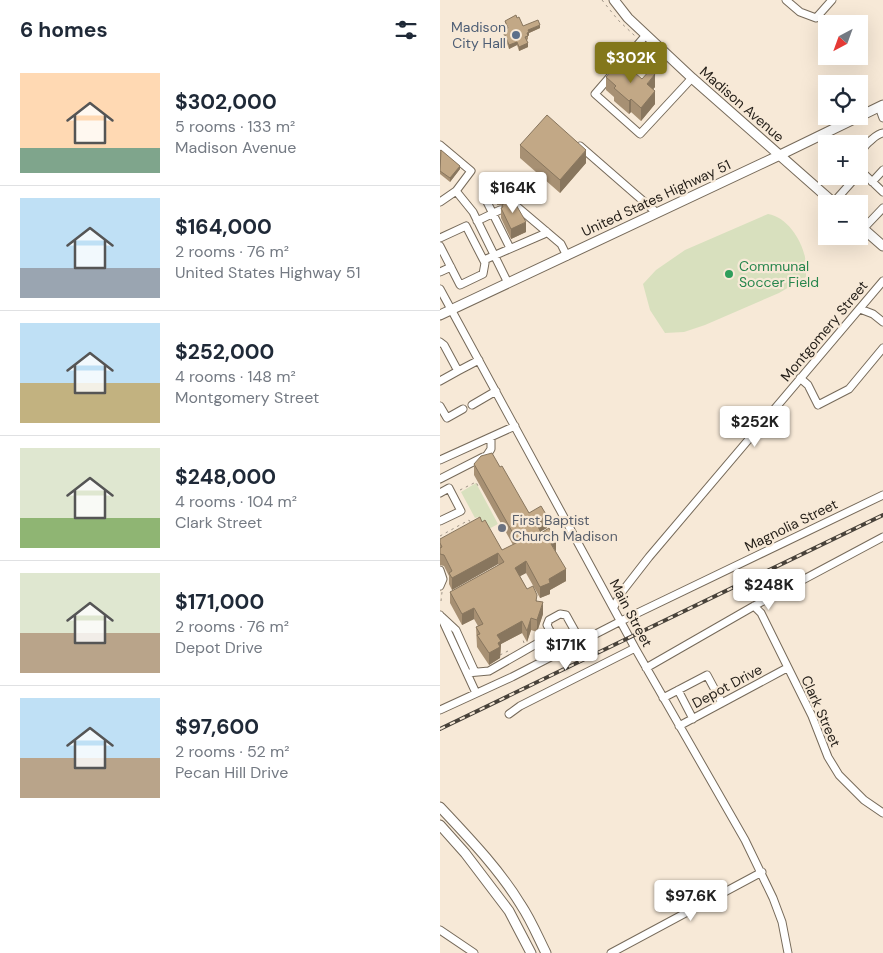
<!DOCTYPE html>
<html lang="en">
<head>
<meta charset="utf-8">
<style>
  :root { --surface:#fff; --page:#f2f2f3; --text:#1f2937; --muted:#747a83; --line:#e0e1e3; --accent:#83771b }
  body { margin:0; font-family:"DM Sans",sans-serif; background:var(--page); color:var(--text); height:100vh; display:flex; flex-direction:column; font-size:19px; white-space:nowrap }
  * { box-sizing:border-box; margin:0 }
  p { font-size:16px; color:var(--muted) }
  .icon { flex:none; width:28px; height:28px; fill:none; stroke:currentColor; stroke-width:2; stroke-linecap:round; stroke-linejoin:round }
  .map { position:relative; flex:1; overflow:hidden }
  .drawer { display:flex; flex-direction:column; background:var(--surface); width:440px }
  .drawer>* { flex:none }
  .needle { width:32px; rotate:221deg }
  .controls { position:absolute; left:378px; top:15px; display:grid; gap:10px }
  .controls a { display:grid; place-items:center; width:50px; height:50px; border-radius:0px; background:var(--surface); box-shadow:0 5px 20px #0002; font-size:25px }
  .price { position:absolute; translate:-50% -42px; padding:0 11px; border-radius:5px; background:#fff; color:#222; font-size:16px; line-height:32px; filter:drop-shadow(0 1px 2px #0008) }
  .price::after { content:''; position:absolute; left:50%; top:30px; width:15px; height:11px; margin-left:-8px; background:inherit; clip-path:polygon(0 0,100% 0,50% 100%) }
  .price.current { background:var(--accent); color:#fff }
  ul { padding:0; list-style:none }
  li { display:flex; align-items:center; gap:15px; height:125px; padding:0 20px }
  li+li { border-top:1px solid var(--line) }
  li span { display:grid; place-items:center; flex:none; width:140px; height:100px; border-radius:0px; color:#555 }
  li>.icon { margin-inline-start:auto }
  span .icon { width:60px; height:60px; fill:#fffc; stroke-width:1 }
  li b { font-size:21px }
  h2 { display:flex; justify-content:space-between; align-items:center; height:60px; padding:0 20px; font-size:21px }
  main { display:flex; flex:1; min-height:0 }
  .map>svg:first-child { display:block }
</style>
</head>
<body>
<main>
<section class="drawer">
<h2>6 homes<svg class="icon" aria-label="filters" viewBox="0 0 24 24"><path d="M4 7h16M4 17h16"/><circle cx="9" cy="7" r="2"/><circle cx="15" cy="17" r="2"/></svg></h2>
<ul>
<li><span style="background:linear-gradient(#ffd9b3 75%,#7fa58c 0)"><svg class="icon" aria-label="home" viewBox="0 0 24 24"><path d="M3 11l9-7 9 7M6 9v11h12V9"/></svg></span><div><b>$302,000</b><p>5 rooms · 133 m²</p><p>Madison Avenue</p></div></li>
<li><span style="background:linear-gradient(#bfe0f5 70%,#9aa5b1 0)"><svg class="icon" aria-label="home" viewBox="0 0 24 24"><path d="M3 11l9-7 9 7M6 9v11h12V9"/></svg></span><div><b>$164,000</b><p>2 rooms · 76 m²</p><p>United States Highway 51</p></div></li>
<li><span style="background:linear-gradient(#bfe0f5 60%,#c2b280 0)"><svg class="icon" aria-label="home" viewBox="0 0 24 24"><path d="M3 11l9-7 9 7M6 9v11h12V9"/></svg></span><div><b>$252,000</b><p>4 rooms · 148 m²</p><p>Montgomery Street</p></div></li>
<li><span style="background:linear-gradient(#dfe7d0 70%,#8fb573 0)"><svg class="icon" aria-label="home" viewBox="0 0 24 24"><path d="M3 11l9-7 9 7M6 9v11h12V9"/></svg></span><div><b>$248,000</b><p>4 rooms · 104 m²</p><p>Clark Street</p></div></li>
<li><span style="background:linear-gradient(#dfe7d0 60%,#b9a48a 0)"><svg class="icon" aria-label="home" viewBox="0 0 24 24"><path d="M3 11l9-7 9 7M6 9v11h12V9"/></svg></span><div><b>$171,000</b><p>2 rooms · 76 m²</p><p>Depot Drive</p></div></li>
<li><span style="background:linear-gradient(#bfe0f5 60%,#b9a48a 0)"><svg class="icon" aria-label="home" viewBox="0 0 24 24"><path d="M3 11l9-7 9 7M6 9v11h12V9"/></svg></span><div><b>$97,600</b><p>2 rooms · 52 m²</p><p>Pecan Hill Drive</p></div></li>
</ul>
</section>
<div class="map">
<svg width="443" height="953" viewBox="0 0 443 953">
  <rect width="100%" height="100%" fill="#f7e9d7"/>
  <path fill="#d8e0be" d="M328 214C347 217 361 239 365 257 366 264 366 271 366 277L339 293 265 325 244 332 225 333 210 310 203 284 216 270 245 250Z
    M36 483 58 524 45 531 38 517 35 518 21 492Z"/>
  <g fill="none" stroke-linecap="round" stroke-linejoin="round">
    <defs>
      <path id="minor" d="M346 0 360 12 376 18 392 0
        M206 35 155 94 200 134 252 78
        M439 107 443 118
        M0 145 31 171 16 191 33 212 68 283
        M140 146 217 213
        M421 171C420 158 419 151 429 142 434 138 437 134 443 133
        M419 174 421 171 443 192
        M432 182 443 170
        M52 190 49 194 47 202 70 248
        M0 202 16 191
        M393 203 417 176
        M69 205H75L121 244 127 256
        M37 221 60 210
        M423 229 443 208
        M0 238 26 226 45 263 43 274 20 285 0 246
        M44 260 104 234 106 231
        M0 272 11 267
        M0 289 195 648 305 840 333 898 342 922 348 953
        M420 309 433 314 443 322
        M0 342 4 345 18 371 0 381
        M18 371 39 360
        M360 378 368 385 378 405 409 389 443 348
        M32 405 56 391
        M0 406 7 418 23 409
        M47 455 51 449V437
        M0 460 75 426
        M0 479 43 457
        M0 493 9 488 21 511 0 521
        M0 586 3 579 0 570
        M314 606 321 613 372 716 388 757 399 775 424 800 443 813
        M174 607 181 593 209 557 443 281
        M0 615 36 693
        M2 617 16 630 35 672
        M121 652 107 625 109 620 120 614 126 615 141 642
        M206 668 314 606 443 537
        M27 673 49 671 112 635
        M238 690 253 719
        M223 698 267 675 282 703
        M0 710 72 677 181 621 443 495
        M69 714 80 706 195 648
        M239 726 347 668
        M0 930 34 953
        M171 953 322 872"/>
      <path id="major" d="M174 0 188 18 252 78 395 204
        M419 225 443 246
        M0 315 340 155 443 105
        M0 807C29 838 59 869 81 905 91 920 98 937 106 953
        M0 825 25 853 69 911 91 953"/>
    </defs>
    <use href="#minor" stroke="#766a5a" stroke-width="9"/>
    <use href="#major" stroke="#766a5a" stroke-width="11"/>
    <path stroke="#a09588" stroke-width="1" stroke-dasharray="2.5 4" stroke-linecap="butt" d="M162 0 178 20 195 36
      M20 490 36 482 39 488 40 487
      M0 536 29 520 31 524
      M1 601 2 592
      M84 643 83 640 85 638
      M60 655 68 651"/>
    <use href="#minor" stroke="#fff" stroke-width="7"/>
    <use href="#major" stroke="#fff" stroke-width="9"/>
    <defs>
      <path id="rail" d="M0 729 443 515"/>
    </defs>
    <use href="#rail" stroke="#48423a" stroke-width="4"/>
    <use href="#rail" stroke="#f7e9d7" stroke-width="2" stroke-dasharray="5.5" stroke-linecap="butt"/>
  </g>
  <path fill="#a79073" d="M77 18 83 26 100 28 89 33V35L88 36V39L87 40 88 47 79 51 77 45 69 49 63 33V30L67 28 65 25V21Z
    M166 77 202 79 215 87 213 89 215 104 201 121 191 112 189 114 174 101V97L166 90Z
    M80 145 146 163 120 193 80 158Z
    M0 151 20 169 10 182 0 174Z
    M66 189V199L86 232 71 239 61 218V208H62V206L61 205H57V193Z
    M34 464 60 467 89 513 107 528 100 531 116 552 126 581 110 590V594L100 598 86 573 80 576 87 589 97 601 103 614 97 632 91 630 87 642 82 633 61 644 60 658 49 665 37 647 36 627 38 626 34 619 22 625 10 603V592L59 565 58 564 12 590 9 584V576L4 566 0 565V539L42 522 62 550 73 545 34 475Z"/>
  <path fill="#88765e" d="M100 25V28L89 33V35L87 37V33L88 30Z
    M77 42V45L69 49V45Z
    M88 43V47L79 51V47Z
    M215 74V87L207 97V84Z
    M215 91V104L201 121V108Z
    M191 99V112L189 114V101Z
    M146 150V163L120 193V180Z
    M20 166V169L10 182V178Z
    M86 222V232L71 239V229Z
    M107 516V528L96 534V522Z
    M116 541V552L111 544Z
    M58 553V564L12 590V578Z
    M86 561V573L75 579V568Z
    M126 569V581L110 590V594L100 598V587L109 579Z
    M103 602V614L97 632V620Z
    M34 608V619L22 625V614Z
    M91 618V630L87 642V631Z
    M82 621V633L61 644 60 658 49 665V653L57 635Z"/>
  <path fill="#c2a886" stroke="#88765e" d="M76 15 77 18 79 17 83 26 98 20 100 25 88 30 89 32 87 33 88 36 85 37 88 43 79 47 77 42 69 45 63 30 68 28 65 21Z
    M180 60 202 79 210 70 215 74 207 84 215 91 201 108 191 99 189 101 174 88 176 86 166 77Z
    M107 115 146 150 120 180 80 145Z
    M1 150 20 166 10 178 0 171Z
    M66 189 64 197 61 195H57V193Z
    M65 198 71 200 73 204 75 203 86 222 71 229 61 208 63 207 62 205 65 203Z
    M52 453 60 467 62 466 89 513 101 506 107 516 96 522 101 533 109 528 116 541 111 544 126 569 109 579 110 583 100 587 86 561 75 568 87 589 93 586 97 595 96 601 103 602 97 620 91 618 87 631 82 621 57 635 61 641 58 643 60 647 49 653 37 635 40 634 36 627 43 624 34 608 22 614 10 592 64 562 58 553 12 578 9 573 12 571 4 555 0 554V548L2 547 0 543V539L40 517 42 522 45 520 62 550 78 542 34 464 41 456Z"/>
  <circle fill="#5c6f8a" stroke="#f7e9d7" stroke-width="2" cx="76" cy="35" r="5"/>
  <circle fill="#2e9e5b" stroke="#f7e9d7" stroke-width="2" cx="289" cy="274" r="5"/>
  <circle fill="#6b7280" stroke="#f7e9d7" stroke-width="2" cx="62" cy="528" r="5"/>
  <g text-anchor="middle" stroke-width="4.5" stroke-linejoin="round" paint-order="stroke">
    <g font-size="14" fill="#4e5e75" stroke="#f7e9d7" text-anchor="end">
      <text x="66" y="32">Madison<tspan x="66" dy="16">City Hall</tspan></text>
    </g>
    <g font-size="14" fill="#211c16" stroke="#f7e9d7">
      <text transform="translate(302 104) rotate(41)" y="5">Madison Avenue</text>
      <text transform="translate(216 198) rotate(-25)" y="5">United States Highway 51</text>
      <text transform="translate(384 331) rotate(-50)" y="5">Montgomery Street</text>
      <text transform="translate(351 525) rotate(-26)" y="5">Magnolia Street</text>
      <text transform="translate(191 613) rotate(62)" y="5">Main Street</text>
      <text transform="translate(287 686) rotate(-28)" y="5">Depot Drive</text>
      <text transform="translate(381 711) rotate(66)" y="5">Clark Street</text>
    </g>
    <g font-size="14" fill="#27864d" stroke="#f7e9d7" text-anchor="start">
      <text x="299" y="271">Communal<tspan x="299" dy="16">Soccer Field</tspan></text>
    </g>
    <g font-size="14" fill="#5b616d" stroke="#f7e9d7" text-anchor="start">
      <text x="72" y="525">First Baptist<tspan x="72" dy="16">Church Madison</tspan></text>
    </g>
  </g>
</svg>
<div class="controls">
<a><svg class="needle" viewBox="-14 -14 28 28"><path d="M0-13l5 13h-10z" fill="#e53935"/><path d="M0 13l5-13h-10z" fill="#747a83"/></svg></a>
<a><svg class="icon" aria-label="locate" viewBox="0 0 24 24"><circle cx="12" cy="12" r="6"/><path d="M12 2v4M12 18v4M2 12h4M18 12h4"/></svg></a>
<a>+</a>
<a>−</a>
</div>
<b class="price current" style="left:191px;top:84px">$302K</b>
<b class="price" style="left:73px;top:214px">$164K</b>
<b class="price" style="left:315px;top:448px">$252K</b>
<b class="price" style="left:329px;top:611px">$248K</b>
<b class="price" style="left:126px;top:671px">$171K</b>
<b class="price" style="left:251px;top:922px">$97.6K</b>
</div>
</main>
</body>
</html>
